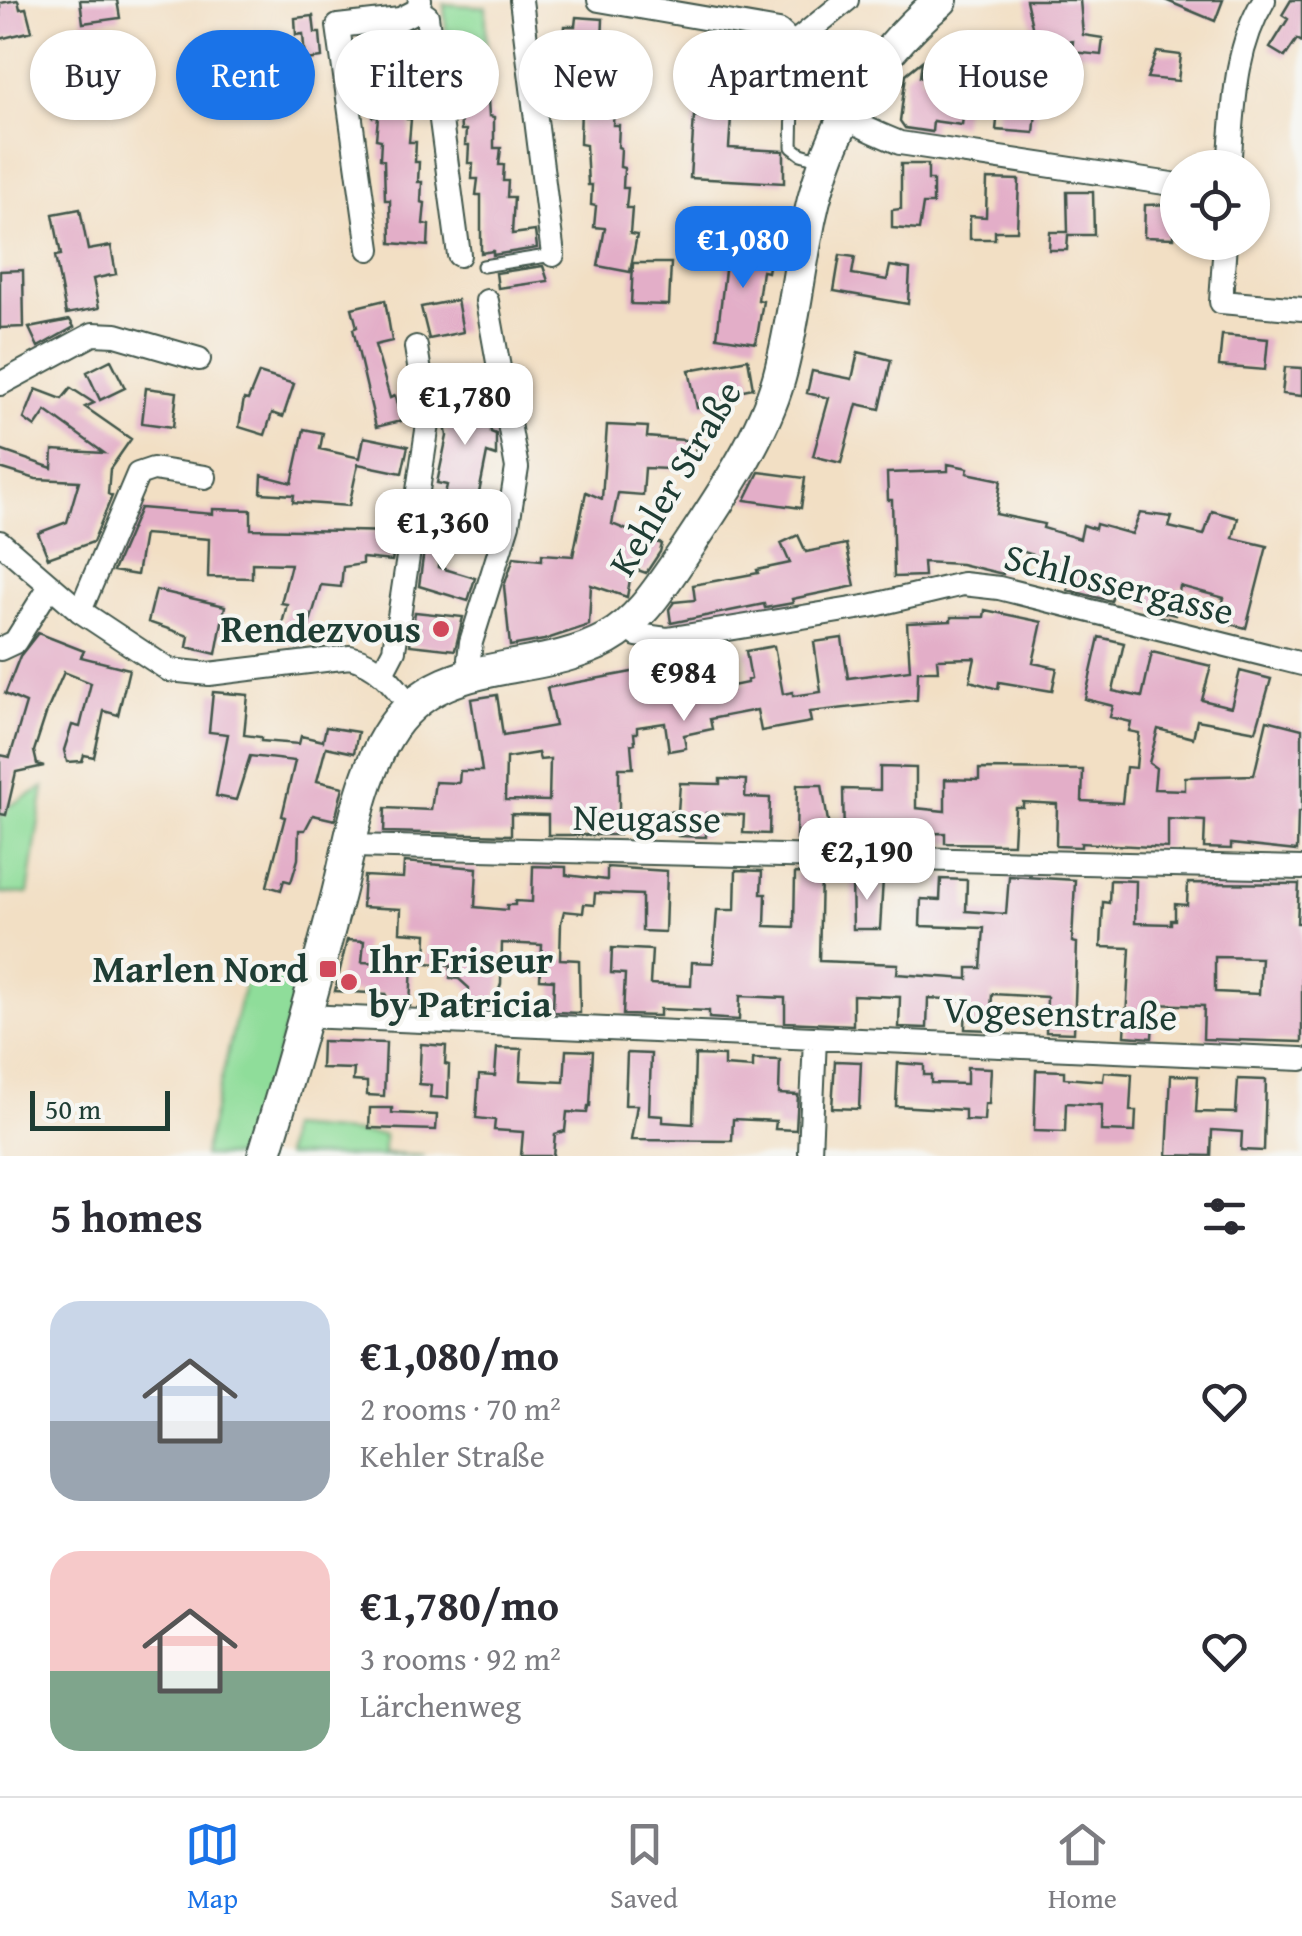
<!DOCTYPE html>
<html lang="en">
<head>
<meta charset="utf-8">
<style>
  :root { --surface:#fff; --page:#f2f2f3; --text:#2b2b33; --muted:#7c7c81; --line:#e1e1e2; --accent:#1a73e8 }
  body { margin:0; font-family:"Gentium Book Plus",serif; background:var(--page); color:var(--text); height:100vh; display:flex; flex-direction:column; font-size:38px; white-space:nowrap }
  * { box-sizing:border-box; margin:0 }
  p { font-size:32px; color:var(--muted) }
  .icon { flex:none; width:55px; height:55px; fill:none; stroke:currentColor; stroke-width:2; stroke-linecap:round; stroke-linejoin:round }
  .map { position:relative; height:1156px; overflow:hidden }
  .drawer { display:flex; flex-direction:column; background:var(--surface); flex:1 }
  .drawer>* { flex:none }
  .guide { position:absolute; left:30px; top:30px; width:1242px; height:90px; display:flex; gap:20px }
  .tools { position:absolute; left:1160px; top:150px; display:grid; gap:20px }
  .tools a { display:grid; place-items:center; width:110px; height:110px; border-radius:50%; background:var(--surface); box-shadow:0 2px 8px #0004; font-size:50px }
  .scale { position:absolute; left:30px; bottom:25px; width:140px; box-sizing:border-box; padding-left:10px; border:5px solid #1f3d34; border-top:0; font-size:28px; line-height:35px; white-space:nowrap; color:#1f3d34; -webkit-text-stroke:8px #f6f6f2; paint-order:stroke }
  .price { position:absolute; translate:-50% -85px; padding:0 22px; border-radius:20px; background:#fff; color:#222; font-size:32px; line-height:65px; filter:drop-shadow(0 2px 5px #0008) }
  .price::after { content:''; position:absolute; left:50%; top:60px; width:30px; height:22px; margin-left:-15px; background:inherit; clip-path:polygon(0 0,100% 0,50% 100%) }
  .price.active { background:var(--accent); color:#fff }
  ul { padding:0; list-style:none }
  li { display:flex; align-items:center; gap:30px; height:250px; padding:0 50px }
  li span { display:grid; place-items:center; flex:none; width:280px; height:200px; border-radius:30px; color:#555 }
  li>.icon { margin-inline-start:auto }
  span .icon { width:120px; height:120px; fill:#fffc; stroke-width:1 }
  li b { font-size:42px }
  h2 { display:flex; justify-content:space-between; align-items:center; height:120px; padding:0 50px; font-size:42px }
  .tag { padding:0 35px; border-radius:45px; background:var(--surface); box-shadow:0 2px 8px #0004; font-size:35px; line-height:90px }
  .tag.active { background:var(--accent); color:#fff }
  .tab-bar { display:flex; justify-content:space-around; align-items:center; height:140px; border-top:2px solid var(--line); background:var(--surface); font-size:28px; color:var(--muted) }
  .tab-bar a { display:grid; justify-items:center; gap:5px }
  .tab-bar .active { color:var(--accent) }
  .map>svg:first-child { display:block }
</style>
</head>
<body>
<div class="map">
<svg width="1302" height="1156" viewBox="0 0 1302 1156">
  <rect width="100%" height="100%" fill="#f6f6f2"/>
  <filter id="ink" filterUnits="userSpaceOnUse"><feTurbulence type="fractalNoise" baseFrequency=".01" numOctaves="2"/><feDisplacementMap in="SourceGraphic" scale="20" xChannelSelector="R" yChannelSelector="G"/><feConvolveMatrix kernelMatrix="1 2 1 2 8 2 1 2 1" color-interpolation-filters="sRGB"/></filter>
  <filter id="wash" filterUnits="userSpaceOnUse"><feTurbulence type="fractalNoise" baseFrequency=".0048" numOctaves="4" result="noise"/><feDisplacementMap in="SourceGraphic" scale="40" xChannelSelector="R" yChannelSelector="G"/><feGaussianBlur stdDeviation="2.25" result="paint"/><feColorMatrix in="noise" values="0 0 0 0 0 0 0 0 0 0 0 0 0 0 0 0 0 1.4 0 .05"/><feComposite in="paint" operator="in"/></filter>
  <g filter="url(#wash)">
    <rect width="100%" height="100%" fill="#f2dfc4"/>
    <path fill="#8fdd9a" stroke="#578d67" stroke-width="2.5" d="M444 4 486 7V62L448 61Z
      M44 787 28 894 0 893V811Z
      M247 972 299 981 249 1156H203Z
      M288 1127 384 1135V1154L424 1156H285Z"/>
    <g id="blocks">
      <path fill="#e3aec8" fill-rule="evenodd" d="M18 0 20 9 26 8 32 31 0 39V3Z
        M80 0H117L120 18 83 23Z
        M1026 0H1080L1083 35 1103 38 1101 55 1072 52 1073 41 1036 44Z
        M1165 0H1223L1215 21Z
        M1291 0H1302V42L1297 39 1285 57 1270 48 1288 19 1282 15Z
        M313 16 315 33H320L322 58 305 60 303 34 296 35 295 18Z
        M576 17 603 19 602 43H605L604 64H608L606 84H610L609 105H614L613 125H619L618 147 621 148 620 167 624 168 623 188H628L626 208H632L630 234 637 235 630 272 598 266 605 228 594 227 596 206 591 205 592 185H588L586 145 580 144 581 103H576L577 82 573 81 575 62 568 61 570 41 564 40 565 26H575Z
        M401 34 399 58 404 59V98L408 99 407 119H411L409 142H416L415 162H419L418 182H422L421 202 425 203 423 224 429 225 428 246 391 243 390 200H385L384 160 380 159 381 140 376 139 378 117H373L372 76H366V38Z
        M1157 52 1181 55 1178 81 1147 78Z
        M922 61 920 77 955 81 957 67 1039 80 1034 133 996 130 1000 91 967 86 962 125 933 121 932 132 905 128 900 121 906 74Z
        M455 82 487 84 489 116 494 117V148H501L499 165H504L503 181H508L507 197H514L512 234 535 231 537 248 493 255V251L481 253V195H476L478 179H472L473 163H468L469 145H465L466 130H461L459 98H454Z
        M694 116 731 117 729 148 784 151V183L690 178Z
        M901 164H928V180H933V204H923L919 230 892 228V210L901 209Z
        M987 179 1019 180 1017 231H995V239H970V216L986 217Z
        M1067 192H1093L1094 235H1068L1067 250H1049L1050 232H1068Z
        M1173 204 1174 238 1144 237 1145 205Z
        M80 209 88 250 111 246 116 274 93 279 99 308 66 314 55 256 61 255 53 214Z
        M741 240 773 245 768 272 762 271 758 300 763 301 756 343 717 337 728 245 740 246Z
        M840 255 855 257 852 274 887 280 890 266 910 269 908 304 834 291Z
        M633 263H671L669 305 631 304Z
        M543 266 548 281 498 288 496 273Z
        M23 270 24 327 0 328V271Z
        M385 300 392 341 375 345 390 398 395 396 401 421 376 427 353 329 357 327 352 308Z
        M457 300 463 332 429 339 421 307Z
        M70 320 74 327 38 347 29 328Z
        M1222 335 1268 339 1265 370 1219 366Z
        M858 352 891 360 880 409 857 404 841 463 813 456 829 398 807 393 812 371 852 379Z
        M748 359 753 388 723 394 725 403 697 408 689 370Z
        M111 360 125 388 100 400 87 372Z
        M1285 367 1302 368V396L1282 394Z
        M259 373 294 384 283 417 272 413 265 435 239 427 244 399 248 400Z
        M71 388 94 403 85 407 131 439 110 469 108 494 112 496 93 542 48 558 38 533 67 522 79 481 36 479 0 468V450L52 468 53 450 104 453 46 411 35 427 24 419 36 389 62 399Z
        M146 388 177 392 173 427 142 423Z
        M483 388 491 432 496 434V456L487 453 476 508 469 507 468 513 442 508 447 485 437 483 447 436 440 396Z
        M607 425 648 427 647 437 696 441 694 470 645 468 643 495 618 493 612 524 662 544 660 552 646 573 632 568 627 597 591 585 589 625 544 640 510 646 504 586 514 557 542 560V554L573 556 586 492 602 499Z
        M304 429 323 433 320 449 360 458 364 437 408 446 402 473 358 464 349 506 293 502 294 495 261 493 262 475 292 483Z
        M948 464 968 468 967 473 1001 480 996 514 1044 524 1043 528 1080 539 1083 525 1095 529 1096 524 1132 534 1140 513 1172 517 1169 527 1204 535 1212 511 1238 518 1233 538 1267 546 1246 628 1218 621 1224 598 1180 586 1175 615 1146 608 1148 586 1117 578 1111 601 1068 590 1074 568 1009 547 1003 574 961 564 923 562 924 576 894 577 892 500H888L887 473 948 471Z
        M759 472 805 478 801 508 745 500Z
        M140 508 213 514V509L251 510V529L397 532 392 561 362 558V564L343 567 341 587 321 585 303 646 278 640 287 604 281 603 291 564 252 563V578L208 577 209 539 144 534 137 575 113 571Z
        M798 535 806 552 846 544 855 586 792 599 793 603 765 608 764 604 671 623 669 609 674 602 695 600 693 585 758 573 757 570 790 563 781 543Z
        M426 536 439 538 438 567 475 578 468 601 419 586Z
        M156 590 225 606 216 654 187 647 189 636 148 622Z
        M985 610 1042 622 1033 663 1057 668 1052 691 999 682 998 689 970 681 975 658 937 659 938 671H918L917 700 809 712 811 722 761 731 757 710 710 719 712 729 684 735 686 748 669 751 665 723 637 727V733H634L635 743 631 744 633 768H619V835H548V815L511 814V835L384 832 385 808 431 810 435 782 459 783 460 771H482L471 699 497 695 503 735 555 726 547 688 706 658 713 690 747 683V680L751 679 746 651 774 646 783 694 793 692V696L821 692 814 642 842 638 848 678 910 670 907 623 951 621V617H984ZM538 753 540 760 550 759 549 801 505 800 506 758Z
        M415 612 463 617 455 650 410 645Z
        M38 633 84 651 81 657 129 669 118 715 104 711 94 757 84 755 82 761 67 762 64 750 72 725 80 727 91 683 64 672 47 711 34 751 37 764 44 766 16 772 6 815 0 814V755L10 757 26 703 5 694 20 656Z
        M1099 637 1124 643 1113 691 1142 697 1152 652 1211 666 1202 700 1231 707 1240 671 1271 679 1256 731 1197 720 1193 738 1158 729 1149 763 1156 768 1154 789 1185 790V777L1254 775 1267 720 1302 729V812H1298L1297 851 1231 844V849L1204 848 1205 821 1168 819V848L1081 843V847L1056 846 1057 804 1023 802V807H1015L1013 844 945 843V833L899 834V841L844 839 843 789 880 790V767L916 768V808L945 811V779L979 780V769L1083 770 1082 801 1122 803 1126 767 1136 768 1139 733 1129 731 1131 722 1110 717 1113 706 1085 699Z
        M213 692 248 695 244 735 261 737V741L299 744 301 736 323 741 326 727 358 732 354 753 326 747 317 781 343 787 335 820 313 815 305 830H299L298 859 291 882 284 880 281 890 267 886 285 817 282 816 295 761 250 756 236 800 216 796 228 734 209 732Z
        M720 779 746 780 745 797 770 798 769 834 743 833 744 815 706 813V837L678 836V829H649L650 810 678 812 680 783 720 784Z
        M797 785H822L831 840 796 839Z
        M404 862 477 868 475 907 507 910V905H515V901L532 902 533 866 566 867V875L607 880V867L667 871 665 932 642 931V895L595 893 594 905 584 904 583 913 564 911 561 923 560 959 579 960 580 1013 553 1012 554 980 540 979 542 945 502 943 501 984 495 1001 490 1000V1009L468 1008 469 988 459 979 450 978 451 965 426 963 427 934 400 932 401 909 362 907 364 876 403 878Z
        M736 870 762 871 761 894H766L765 926 794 927 795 873 821 874 819 961 898 964 897 974 968 979V968H981L984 928 920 926 921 899 940 900 941 879 967 880 966 911 1006 914 1009 876 1075 880 1072 942 1077 943 1074 1033 1046 1032 1047 997 992 994 990 1030 965 1029 966 1000 928 998 927 1028 899 1027 900 997 853 995V1025L785 1022V998L740 996 739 1020 709 1018V1011L660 1009V1016L623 1015 625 974 611 973 612 948 652 950 650 984 691 986 692 962 713 963 717 910H735Z
        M852 879H883L880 929H853Z
        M1110 880 1136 881 1135 923 1171 924V920H1175V904L1187 905 1188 883 1299 884 1297 923H1302V1042L1203 1039 1204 1006 1154 1004 1152 1038 1125 1036 1130 948 1101 947 1103 902 1109 903ZM1215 957 1261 958 1259 994 1215 992Z
        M347 940 364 941 362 962 412 964 410 1006 385 1004 386 994 335 991Z
        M322 1041 386 1043 384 1096 367 1095V1082L353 1081 354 1069 321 1068Z
        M421 1044 446 1046 445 1064 449 1065 448 1098 430 1097 431 1085 419 1084Z
        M497 1048 522 1049 520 1080 564 1082 566 1050 593 1051 590 1106H588L587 1113 567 1112 565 1131 555 1134 553 1156H521L523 1132 494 1130 495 1120 476 1118 479 1075 495 1076Z
        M627 1053 651 1054 649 1115 663 1116V1122L693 1124 695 1055 724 1056V1066L753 1068V1059L780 1060 779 1094 798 1095 796 1130 775 1129 776 1121 733 1119 732 1141 631 1140 637 1105H625Z
        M835 1061 861 1062 859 1109 832 1108Z
        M898 1063 924 1065V1075H931V1083L967 1084V1067L991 1068 989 1104H985L984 1121 965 1120V1110L896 1106Z
        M1036 1070 1064 1071V1078L1103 1081 1104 1072 1132 1074 1130 1111H1136L1135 1132 1101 1131 1102 1105 1066 1103 1065 1132 1034 1131Z
        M1171 1075 1198 1076 1196 1112 1236 1113 1238 1079 1266 1080 1264 1151 1241 1150 1242 1132 1212 1130 1211 1156 1167 1155Z
        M370 1108H392V1113L437 1115 436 1130 369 1128Z"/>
    </g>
  </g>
  <g filter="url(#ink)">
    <use href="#blocks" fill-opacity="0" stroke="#3f554a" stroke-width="2.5"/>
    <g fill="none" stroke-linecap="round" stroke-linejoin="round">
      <defs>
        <path id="lane" d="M794 53 792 147 801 154 825 161
          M483 266 553 255"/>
        <path id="street" d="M521 0 553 255
          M599 0 779 31C803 51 808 82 830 103 848 122 876 133 900 143L1178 185
          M418 10 427 16 459 255
          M794 43 847 0
          M1229 168C1234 110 1233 51 1264 0
          M1225 242 1221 302 1302 309
          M369 249 338 26 400 19 418 10 420 0
          M0 384 93 334 116 335 199 359
          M0 542 80 611 169 670 209 674 350 657C378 664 393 683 410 706
          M80 611 138 474 153 469 205 477
          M628 625 637 635 667 639 870 606 963 584 999 588 1302 664
          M0 649 15 642 50 586
          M382 673 394 650 428 424 416 347
          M473 673 469 659 471 642 508 524 517 468 487 301
          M351 846 1302 868
          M305 1016 1302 1059
          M810 1152 815 1038"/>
        <path id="primary" d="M264 1156C291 1069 315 982 338 894 351 843 359 782 387 736 438 651 532 680 607 639 640 621 661 586 682 556 717 503 762 439 779 378 792 331 797 284 806 237 823 139 864 65 941 0"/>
      </defs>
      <use href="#lane" stroke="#3f554a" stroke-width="15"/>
      <use href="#street" stroke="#3f554a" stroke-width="26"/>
      <use href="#primary" stroke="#3f554a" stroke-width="36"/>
      <use href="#lane" stroke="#fff" stroke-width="11"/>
      <use href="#street" stroke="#fff" stroke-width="22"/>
      <use href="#primary" stroke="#fff" stroke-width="32"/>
    </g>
  </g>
  <g fill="#d1495b" stroke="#f6f6f2" stroke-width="4">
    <circle cx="441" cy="629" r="10"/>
    <rect x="318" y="959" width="20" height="20" rx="5"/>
    <circle cx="349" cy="982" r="10"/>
  </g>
  <g text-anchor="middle" stroke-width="8" stroke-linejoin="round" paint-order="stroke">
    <g font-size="38" fill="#1f3d34" stroke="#f6f6f2">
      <text transform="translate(675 478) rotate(-59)" y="13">Kehler Straße</text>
      <text transform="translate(1119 584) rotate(14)" y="13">Schlossergasse</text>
      <text transform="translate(647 818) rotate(1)" y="13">Neugasse</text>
      <text transform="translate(1060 1013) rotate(2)" y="13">Vogesenstraße</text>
    </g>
    <g font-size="38" font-weight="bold" fill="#1f3d34" stroke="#f6f6f2" text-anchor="end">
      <text x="421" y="642">Rendezvous</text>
      <text x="369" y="973" text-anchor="start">Ihr Friseur<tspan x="369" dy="44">by Patricia</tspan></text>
      <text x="308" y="982">Marlen Nord</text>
    </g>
  </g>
</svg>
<div class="tools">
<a><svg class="icon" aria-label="locate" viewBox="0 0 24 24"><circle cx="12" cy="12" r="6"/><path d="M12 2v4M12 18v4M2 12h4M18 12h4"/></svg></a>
</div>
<div class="scale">50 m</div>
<b class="price active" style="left:743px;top:291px">€1,080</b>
<b class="price" style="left:465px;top:448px">€1,780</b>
<b class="price" style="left:443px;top:574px">€1,360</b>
<b class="price" style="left:684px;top:724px">€984</b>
<b class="price" style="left:867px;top:903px">€2,190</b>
<div class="guide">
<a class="tag">Buy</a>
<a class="tag active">Rent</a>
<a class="tag">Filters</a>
<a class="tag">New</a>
<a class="tag">Apartment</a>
<a class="tag">House</a>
</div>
</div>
<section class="drawer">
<h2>5 homes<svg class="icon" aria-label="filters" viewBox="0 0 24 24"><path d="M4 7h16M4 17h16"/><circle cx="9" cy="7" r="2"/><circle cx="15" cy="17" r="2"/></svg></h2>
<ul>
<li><span style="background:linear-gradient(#c9d6e8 60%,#9aa5b1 0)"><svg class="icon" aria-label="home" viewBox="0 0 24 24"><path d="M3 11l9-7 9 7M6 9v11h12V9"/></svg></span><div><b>€1,080/mo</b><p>2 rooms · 70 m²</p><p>Kehler Straße</p></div><svg class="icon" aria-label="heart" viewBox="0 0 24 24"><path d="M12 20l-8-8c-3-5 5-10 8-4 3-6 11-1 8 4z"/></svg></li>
<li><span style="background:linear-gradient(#f6c9c9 60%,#7fa58c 0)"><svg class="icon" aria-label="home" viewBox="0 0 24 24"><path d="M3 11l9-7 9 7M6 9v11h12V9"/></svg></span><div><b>€1,780/mo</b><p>3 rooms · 92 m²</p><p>Lärchenweg</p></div><svg class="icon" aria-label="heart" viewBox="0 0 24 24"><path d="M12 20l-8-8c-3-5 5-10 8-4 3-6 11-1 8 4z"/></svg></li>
</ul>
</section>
<nav class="tab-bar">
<a class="active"><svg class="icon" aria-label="map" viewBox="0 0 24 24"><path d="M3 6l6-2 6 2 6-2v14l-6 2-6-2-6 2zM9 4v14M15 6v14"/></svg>Map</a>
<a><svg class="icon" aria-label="saved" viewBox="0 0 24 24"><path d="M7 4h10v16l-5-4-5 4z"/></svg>Saved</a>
<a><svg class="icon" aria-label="home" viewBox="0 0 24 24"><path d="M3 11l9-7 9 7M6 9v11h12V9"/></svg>Home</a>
</nav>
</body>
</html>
